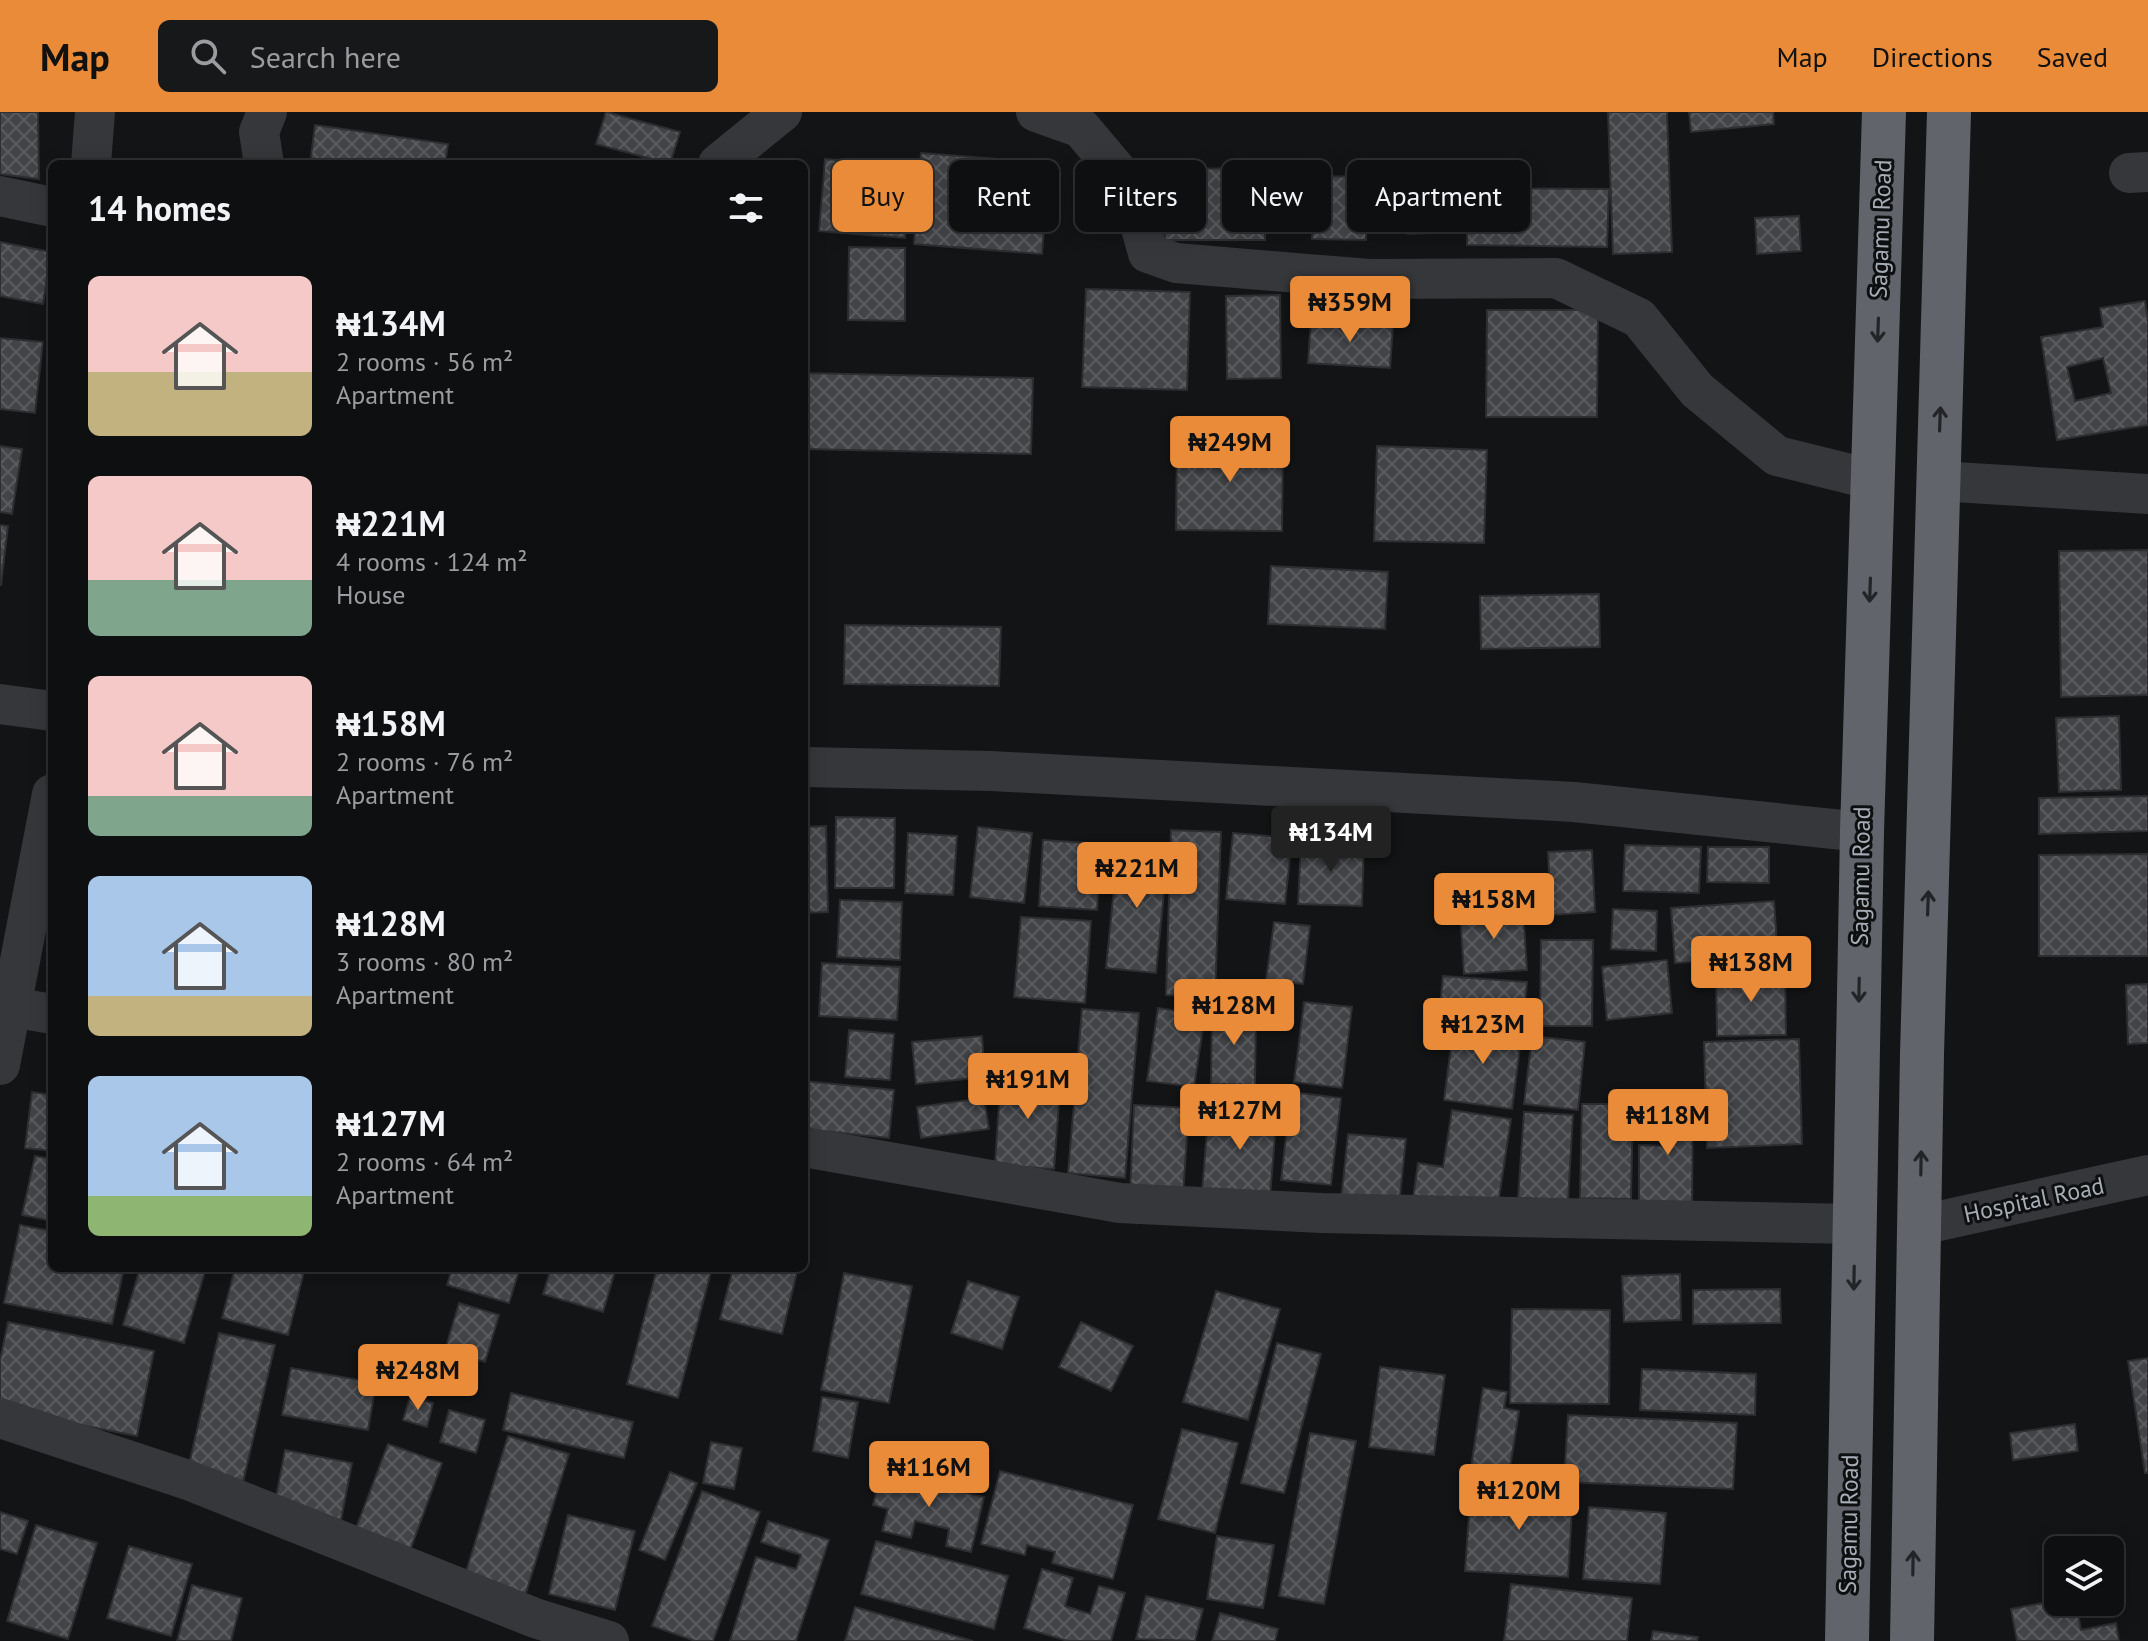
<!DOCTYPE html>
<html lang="en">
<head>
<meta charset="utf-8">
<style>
  :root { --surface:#0e0f10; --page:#171819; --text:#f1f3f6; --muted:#9b9c9f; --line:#2e2f30; --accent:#e98b38 }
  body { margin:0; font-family:"PT Sans",sans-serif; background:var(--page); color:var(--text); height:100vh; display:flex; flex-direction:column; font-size:30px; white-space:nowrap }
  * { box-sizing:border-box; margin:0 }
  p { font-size:26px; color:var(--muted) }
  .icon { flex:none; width:44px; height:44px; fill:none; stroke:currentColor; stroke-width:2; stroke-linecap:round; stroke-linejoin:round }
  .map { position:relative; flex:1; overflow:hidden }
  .side { position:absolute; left:48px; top:48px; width:760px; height:1112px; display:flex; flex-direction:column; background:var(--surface); border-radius:12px; box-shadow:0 4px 20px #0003,0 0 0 2px var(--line) }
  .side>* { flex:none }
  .banner { position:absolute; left:832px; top:48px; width:760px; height:72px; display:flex; gap:16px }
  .controls { position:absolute; left:2044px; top:1424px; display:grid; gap:16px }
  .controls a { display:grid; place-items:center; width:80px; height:80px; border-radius:12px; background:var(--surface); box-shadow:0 4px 20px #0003,0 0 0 2px var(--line); font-size:40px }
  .price { position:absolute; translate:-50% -68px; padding:0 18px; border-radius:8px; background:var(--accent); color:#111; font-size:26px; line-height:52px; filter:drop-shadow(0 2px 4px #0008) }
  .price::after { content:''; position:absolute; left:50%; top:48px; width:24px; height:18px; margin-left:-12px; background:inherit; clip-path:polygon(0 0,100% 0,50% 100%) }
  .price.selected { background:#222; color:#fff }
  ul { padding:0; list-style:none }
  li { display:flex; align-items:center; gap:24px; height:200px; padding:0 40px }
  li span { display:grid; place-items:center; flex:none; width:224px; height:160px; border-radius:12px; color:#555 }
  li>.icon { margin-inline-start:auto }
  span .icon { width:96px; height:96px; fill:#fffc; stroke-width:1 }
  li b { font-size:34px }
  h2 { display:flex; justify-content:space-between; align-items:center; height:96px; padding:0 40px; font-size:34px }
  .chip { padding:0 28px; border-radius:12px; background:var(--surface); box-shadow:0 4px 20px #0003,0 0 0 2px var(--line); font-size:28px; line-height:72px }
  .chip.selected { background:var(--accent); color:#111 }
  header { display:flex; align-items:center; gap:48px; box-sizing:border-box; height:112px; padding:0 40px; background:var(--accent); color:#111 }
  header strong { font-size:38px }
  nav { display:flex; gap:44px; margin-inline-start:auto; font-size:28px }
  .search { width:560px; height:72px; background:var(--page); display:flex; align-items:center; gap:20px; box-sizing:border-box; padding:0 28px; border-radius:12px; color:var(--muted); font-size:30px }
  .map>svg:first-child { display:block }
</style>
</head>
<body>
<header>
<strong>Map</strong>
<div class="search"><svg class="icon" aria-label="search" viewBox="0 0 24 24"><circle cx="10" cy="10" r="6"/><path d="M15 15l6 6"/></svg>Search here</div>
<nav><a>Map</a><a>Directions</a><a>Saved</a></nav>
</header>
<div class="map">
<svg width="2148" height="1529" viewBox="0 0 2148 1529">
  <defs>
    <pattern id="building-cross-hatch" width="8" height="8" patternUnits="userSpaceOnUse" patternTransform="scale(2)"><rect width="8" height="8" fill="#424448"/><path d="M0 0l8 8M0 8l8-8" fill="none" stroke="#5a5c60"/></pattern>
  </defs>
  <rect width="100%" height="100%" fill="#131415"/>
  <path fill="url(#building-cross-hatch)" stroke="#2e2e31" stroke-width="2" fill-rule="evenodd" d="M0 0H38L39 67 0 62Z
    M606 0 680 20 670 52 596 32Z
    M1608 0H1667L1672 140 1613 142Z
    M1689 0H1773L1774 12 1691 20Z
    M315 13 448 32 445 52H310Z
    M921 41 1049 51 1042 142 914 132Z
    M825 47 911 54 905 126 819 119Z
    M1265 56V128H1165V57Z
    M1314 64 1367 65 1366 128 1312 127Z
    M1452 69 1456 120 1408 122 1405 72Z
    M1468 76 1609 77 1607 135 1467 133Z
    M1799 104 1801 139 1757 142 1755 106Z
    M0 130 51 140 43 192 0 184Z
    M849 135 905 136V209L848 208Z
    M1086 177 1190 180 1187 278 1082 275Z
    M1280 183 1281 266 1227 267 1226 184Z
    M2145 189 2148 209V313L2057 328 2041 225 2103 215 2100 196ZM2103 246 2111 281 2075 289 2067 255Z
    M1487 198H1598L1597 305H1486Z
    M1311 208 1393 213 1390 256 1308 251Z
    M0 226 43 230 35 301 0 297Z
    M804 261 1033 266 1031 342 804 337Z
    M1177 325 1283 326 1282 419 1176 418Z
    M0 334 22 337 12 402 0 400Z
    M1377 334 1487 338 1484 431 1374 429Z
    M0 413 8 414 1 473H0Z
    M2148 438V583L2061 585 2059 439Z
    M1271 454 1388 460 1385 517 1268 512Z
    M1599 482 1600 535 1481 537 1480 484Z
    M845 513 1001 515 999 574 844 572Z
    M2119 604 2121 678 2059 680 2056 606Z
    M2148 684V719L2039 722V686Z
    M836 705 895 706 894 776H835Z
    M826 714 828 800 804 801V715Z
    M978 715 1032 721 1024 791 970 785Z
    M1171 718 1221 720 1215 885 1166 883Z
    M908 721 957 724 953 783 905 781Z
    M1233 721 1292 726 1285 792 1226 787Z
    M1043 728 1102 732 1097 798 1039 794Z
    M1301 729 1364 731 1362 794 1298 792Z
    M1625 733 1701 735 1699 781 1623 779Z
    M1708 735H1769V771L1707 770Z
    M1118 736 1168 740 1156 861 1106 856Z
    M1592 738 1595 800 1551 803 1548 740Z
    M2148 742V844H2039V743Z
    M840 788 902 790 900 848 837 845Z
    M1774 789 1778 844 1675 851 1671 796Z
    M1523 796 1527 858 1464 862 1460 800Z
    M1613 797 1657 799 1656 839 1611 837Z
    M1021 805 1091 809 1085 891 1014 885Z
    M1274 810 1310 814 1303 872 1266 868Z
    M1541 828H1593L1592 914H1540Z
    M52 847V889L47 888Z
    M1667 848 1672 901 1607 908 1602 855Z
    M822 851 900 855 897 908 819 904Z
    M1785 859 1786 923 1717 924 1716 860Z
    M1443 864 1527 870 1523 911 1439 905Z
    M2148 872V931L2128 932 2126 873Z
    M1304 890 1352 895 1342 976 1294 970Z
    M1158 896 1205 903 1194 975 1147 969Z
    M1082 897 1139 901 1125 1066 1068 1061Z
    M1212 898H1256L1255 973 1211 972Z
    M1454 912 1522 920 1512 997 1444 988Z
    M849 918 894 922 890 968 845 965Z
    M982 924 985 965 916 972 912 930Z
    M1532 924 1585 930 1578 998 1524 992Z
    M1799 927 1802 1032 1707 1036 1704 930Z
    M1001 961 1061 965 1054 1057 995 1053Z
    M804 969 894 978 889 1026 804 1017Z
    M32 980 52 983V1039L25 1036Z
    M1291 980 1341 986 1331 1073 1281 1068Z
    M984 986 989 1017 921 1026 917 995Z
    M1582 992H1633L1631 1087 1580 1086Z
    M1134 993 1189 996 1183 1082 1130 1080Z
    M1644 993H1693L1692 1092H1639V1033L1669 1034V1016H1643Z
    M1209 994 1277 999 1270 1085 1202 1080Z
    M1452 998 1511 1007 1497 1099 1413 1087 1418 1051 1443 1055Z
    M1524 1000 1573 1003 1568 1088 1518 1086Z
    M1348 1022 1406 1027 1399 1093 1341 1088Z
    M35 1044 52 1047V1109L22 1103Z
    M20 1113 52 1119V1156H124L112 1212 4 1191Z
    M140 1156H206L184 1231 123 1213Z
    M235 1156H305L288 1223 222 1206Z
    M452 1156H520L509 1191 447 1173Z
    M551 1156H616L603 1200 543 1182Z
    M657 1156H712L678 1286 627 1272Z
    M733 1156H798L782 1222 720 1207Z
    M844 1161 912 1174 889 1291 821 1278Z
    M1680 1162 1681 1208 1624 1210 1622 1164Z
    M968 1169 1019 1185 1002 1237 951 1221Z
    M1780 1177 1781 1211 1693 1212V1178Z
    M1216 1179 1280 1197 1248 1308 1183 1290Z
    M459 1191 499 1203 485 1250 445 1238Z
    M1512 1197 1610 1198 1609 1292 1510 1291Z
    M8 1210 154 1239 137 1324 0 1297V1248Z
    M1081 1210 1133 1234 1111 1279 1059 1255Z
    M219 1221 275 1233 243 1370 188 1357Z
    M1277 1231 1321 1242 1284 1381 1241 1371Z
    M2148 1246V1361H2145L2128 1249Z
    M1380 1255 1445 1263 1434 1343 1369 1335Z
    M291 1256 376 1271 368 1318 282 1303Z
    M1642 1257 1756 1262 1755 1303 1640 1298Z
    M1483 1276 1507 1280 1504 1296 1519 1299 1508 1368 1470 1362Z
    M511 1281 633 1310 624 1346 503 1318Z
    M410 1285 433 1291 427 1315 403 1308Z
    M822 1285 858 1290 848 1346 813 1339Z
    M449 1298 485 1308 476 1341 440 1330Z
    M1568 1303 1737 1311 1733 1377 1564 1370Z
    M2075 1312 2078 1339 2013 1348 2010 1321Z
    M1182 1317 1238 1331 1215 1421 1158 1407Z
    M1310 1321 1356 1329 1324 1492 1279 1484Z
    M508 1324 569 1342 525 1484 464 1466Z
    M711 1330 742 1336 734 1377 703 1371Z
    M388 1332 442 1351 408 1444 353 1424Z
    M285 1338 352 1351 341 1408 274 1396Z
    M1000 1359 1133 1393 1113 1467 1052 1451 1055 1440 1027 1433 1025 1443 981 1432Z
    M670 1360 697 1371 665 1448 639 1438Z
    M881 1361 984 1385 971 1440 946 1434 949 1417 915 1409 911 1426 882 1419 888 1397 873 1393Z
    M1471 1375 1573 1382 1568 1465 1465 1459Z
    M702 1379 760 1400 713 1529H695L652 1514Z
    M1589 1395 1666 1401 1660 1472 1583 1467Z
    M0 1400 28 1409 17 1442 0 1437Z
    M568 1403 635 1419 615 1498 549 1482Z
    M768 1409 829 1428 796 1529H730L756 1445 796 1457 801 1443 761 1430Z
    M36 1413 97 1431 68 1527 7 1509Z
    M1217 1424 1274 1433 1263 1496 1207 1487Z
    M876 1429 1008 1464 994 1517 861 1482Z
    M129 1434 192 1452 171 1524 107 1506Z
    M1042 1457 1073 1466 1065 1494 1090 1502 1099 1474 1125 1481 1111 1529H1068L1024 1516Z
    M1511 1472 1632 1486 1627 1529H1504Z
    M192 1473 242 1486 231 1529H177Z
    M1146 1484 1203 1497 1195 1529 1136 1527Z
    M2058 1488 2076 1490 2081 1518 2116 1511 2119 1529H2017L2011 1497Z
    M855 1495 973 1529H845Z
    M1220 1501 1278 1517 1275 1529H1212Z
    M1653 1519 1698 1525 1697 1529H1651Z"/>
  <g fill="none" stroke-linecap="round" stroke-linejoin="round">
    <path stroke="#35373a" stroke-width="40" d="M1036 0 1081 16 1129 73 1148 141 1176 151 1369 167 1556 166 1639 206 1697 278 1777 344 1874 368
      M91 52 95 0
      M264 52 259 20 267 0
      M718 52 782 0
      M2129 61 2148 60
      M0 84 52 95
      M1939 369 2148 382
      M0 592 52 599
      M804 655 991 659 1574 690 1862 720
      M0 893 52 902
      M0 953 52 682
      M804 1035 1120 1091 1322 1101 1856 1112
      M1921 1113 2148 1063
      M0 1306 188 1368 535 1506 609 1529"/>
    <path stroke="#61656b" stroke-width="44" d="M1847 1529 1862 720 1884 0
      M1912 1529 1922 942 1949 0"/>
  </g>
  <defs><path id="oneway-shaft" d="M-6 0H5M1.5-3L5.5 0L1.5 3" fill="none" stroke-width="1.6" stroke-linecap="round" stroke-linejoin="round" transform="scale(2)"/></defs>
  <g stroke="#232427">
    <use href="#oneway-shaft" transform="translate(1878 218) rotate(92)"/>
    <use href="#oneway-shaft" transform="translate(1940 307) rotate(-88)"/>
    <use href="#oneway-shaft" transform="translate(1870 478) rotate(92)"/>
    <use href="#oneway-shaft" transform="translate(1928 791) rotate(-88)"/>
    <use href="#oneway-shaft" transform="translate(1859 878) rotate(91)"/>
    <use href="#oneway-shaft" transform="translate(1921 1051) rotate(-89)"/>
    <use href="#oneway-shaft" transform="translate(1854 1166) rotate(91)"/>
    <use href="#oneway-shaft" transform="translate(1913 1451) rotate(-89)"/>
  </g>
  <g text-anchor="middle" stroke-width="6" stroke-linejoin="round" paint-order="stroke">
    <g font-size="24" fill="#a6adb5" stroke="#0e0f10">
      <text transform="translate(1881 117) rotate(-88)" y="8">Sagamu Road</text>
      <text transform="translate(1861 764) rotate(-89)" y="8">Sagamu Road</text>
      <text transform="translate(2034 1088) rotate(-12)" y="8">Hospital Road</text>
      <text transform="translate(1849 1412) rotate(-89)" y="8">Sagamu Road</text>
    </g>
  </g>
</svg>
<div class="controls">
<a><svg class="icon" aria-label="layers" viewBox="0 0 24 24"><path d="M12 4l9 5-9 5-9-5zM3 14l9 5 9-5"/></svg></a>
</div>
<b class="price" style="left:1350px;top:232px">₦359M</b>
<b class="price" style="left:1230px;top:372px">₦249M</b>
<b class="price selected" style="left:1331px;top:762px">₦134M</b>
<b class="price" style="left:1137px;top:798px">₦221M</b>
<b class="price" style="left:1494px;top:829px">₦158M</b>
<b class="price" style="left:1751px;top:892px">₦138M</b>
<b class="price" style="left:1234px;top:935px">₦128M</b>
<b class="price" style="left:1483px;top:954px">₦123M</b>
<b class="price" style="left:1028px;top:1009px">₦191M</b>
<b class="price" style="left:1240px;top:1040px">₦127M</b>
<b class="price" style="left:1668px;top:1045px">₦118M</b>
<b class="price" style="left:418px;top:1300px">₦248M</b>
<b class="price" style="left:929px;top:1397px">₦116M</b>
<b class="price" style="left:1519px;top:1420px">₦120M</b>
<div class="banner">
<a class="chip selected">Buy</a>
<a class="chip">Rent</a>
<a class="chip">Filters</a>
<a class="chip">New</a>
<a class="chip">Apartment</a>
</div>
<section class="side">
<h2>14 homes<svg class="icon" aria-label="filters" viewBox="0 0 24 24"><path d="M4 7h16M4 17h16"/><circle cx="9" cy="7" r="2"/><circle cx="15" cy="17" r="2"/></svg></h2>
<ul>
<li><span style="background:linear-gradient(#f6c9c9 60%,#c2b280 0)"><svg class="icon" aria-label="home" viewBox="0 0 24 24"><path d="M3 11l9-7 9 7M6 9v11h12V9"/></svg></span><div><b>₦134M</b><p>2 rooms · 56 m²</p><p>Apartment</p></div></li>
<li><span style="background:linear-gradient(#f6c9c9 65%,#7fa58c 0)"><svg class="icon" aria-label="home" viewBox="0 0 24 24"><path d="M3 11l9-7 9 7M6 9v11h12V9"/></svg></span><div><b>₦221M</b><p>4 rooms · 124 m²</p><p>House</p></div></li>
<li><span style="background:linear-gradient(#f6c9c9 75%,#7fa58c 0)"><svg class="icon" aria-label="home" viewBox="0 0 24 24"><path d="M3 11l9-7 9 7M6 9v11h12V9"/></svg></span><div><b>₦158M</b><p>2 rooms · 76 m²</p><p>Apartment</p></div></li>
<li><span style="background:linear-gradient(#a9c7e8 75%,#c2b280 0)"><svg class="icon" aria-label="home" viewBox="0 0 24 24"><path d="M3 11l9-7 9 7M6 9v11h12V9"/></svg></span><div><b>₦128M</b><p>3 rooms · 80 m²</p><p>Apartment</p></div></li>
<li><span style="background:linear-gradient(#a9c7e8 75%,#8fb573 0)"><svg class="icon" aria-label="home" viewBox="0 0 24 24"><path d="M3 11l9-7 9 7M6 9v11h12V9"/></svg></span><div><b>₦127M</b><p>2 rooms · 64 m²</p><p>Apartment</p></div></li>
</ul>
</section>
</div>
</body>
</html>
